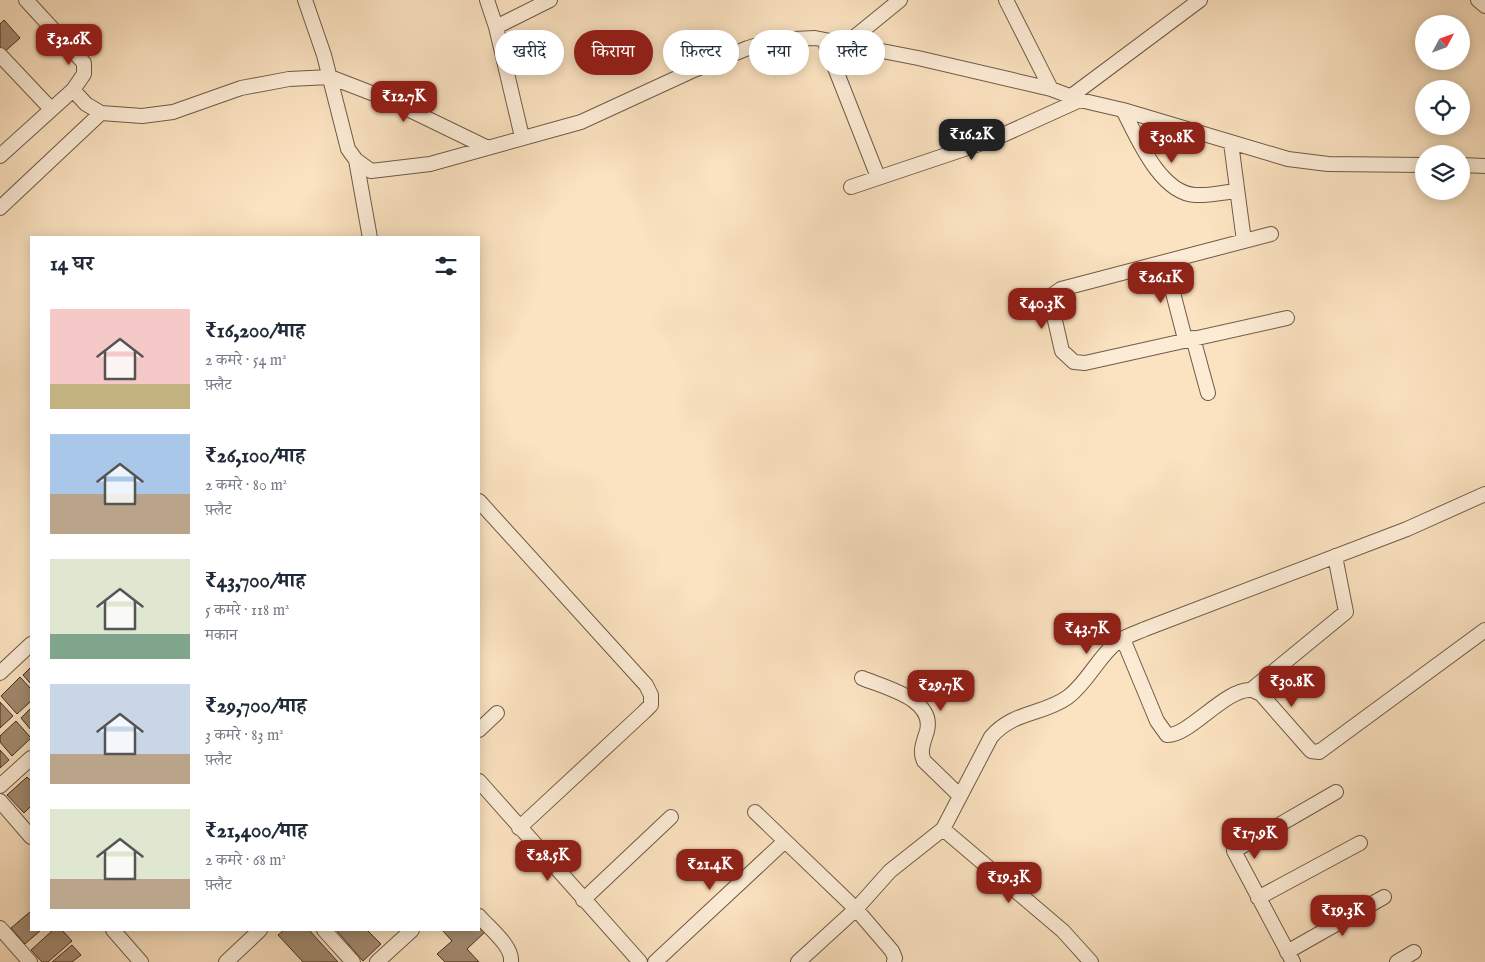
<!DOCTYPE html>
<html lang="hi">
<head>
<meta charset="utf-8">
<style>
  :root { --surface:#fff; --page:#f2f2f3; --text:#1f2937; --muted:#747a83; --accent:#8f2418 }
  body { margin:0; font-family:"IM FELL English","Noto Serif Devanagari",serif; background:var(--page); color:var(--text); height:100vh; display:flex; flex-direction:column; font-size:19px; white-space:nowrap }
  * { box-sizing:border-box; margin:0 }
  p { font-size:16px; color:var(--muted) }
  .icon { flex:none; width:28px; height:28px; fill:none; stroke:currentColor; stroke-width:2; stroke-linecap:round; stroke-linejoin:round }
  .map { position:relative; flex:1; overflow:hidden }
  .panel { position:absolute; left:30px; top:236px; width:450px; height:695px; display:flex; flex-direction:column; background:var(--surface); border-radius:0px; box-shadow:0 2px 12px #0003 }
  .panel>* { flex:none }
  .banner { position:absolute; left:495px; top:30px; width:475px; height:45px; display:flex; gap:10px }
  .needle { width:32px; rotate:49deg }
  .buttons { position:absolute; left:1415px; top:15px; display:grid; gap:10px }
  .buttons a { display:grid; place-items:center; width:55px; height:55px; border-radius:50%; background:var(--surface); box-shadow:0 2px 12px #0003; font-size:25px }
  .price { position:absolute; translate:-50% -42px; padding:0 11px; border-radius:10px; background:var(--accent); color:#fff; font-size:16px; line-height:32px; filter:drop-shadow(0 1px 2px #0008) }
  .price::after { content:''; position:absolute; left:50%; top:30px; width:15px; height:11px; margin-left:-8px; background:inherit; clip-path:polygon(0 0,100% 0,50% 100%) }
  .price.active { background:#222; color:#fff }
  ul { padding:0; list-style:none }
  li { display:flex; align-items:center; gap:15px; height:125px; padding:0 20px }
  li span { display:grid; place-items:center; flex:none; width:140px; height:100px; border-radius:0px; color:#555 }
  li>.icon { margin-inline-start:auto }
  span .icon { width:60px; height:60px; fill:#fffc; stroke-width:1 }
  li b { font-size:21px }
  h2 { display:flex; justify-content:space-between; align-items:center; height:60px; padding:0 20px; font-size:21px }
  .pill { padding:0 18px; border-radius:22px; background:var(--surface); box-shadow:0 2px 12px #0003; font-size:18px; line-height:45px }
  .pill.active { background:var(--accent); color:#fff }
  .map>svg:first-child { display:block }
</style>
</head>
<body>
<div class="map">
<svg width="1485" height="962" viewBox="0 0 1485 962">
  <rect width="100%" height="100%" fill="#fbe2c0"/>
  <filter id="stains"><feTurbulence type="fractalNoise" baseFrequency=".004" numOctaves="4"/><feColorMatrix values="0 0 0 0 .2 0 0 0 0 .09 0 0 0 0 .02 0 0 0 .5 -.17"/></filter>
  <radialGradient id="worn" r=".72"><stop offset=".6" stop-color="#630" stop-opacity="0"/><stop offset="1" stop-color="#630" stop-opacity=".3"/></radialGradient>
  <path fill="#a38b71" stroke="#432d1c" d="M4 20 20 38 2 54 0 52V24Z
    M31 667V684L23 675Z
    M20 677 31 689V701L17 714 1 696Z
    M0 702 13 716 0 728Z
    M31 708V730L21 718Z
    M16 721 31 738 12 756 0 742V736Z
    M0 750 9 760 0 768Z
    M27 777 31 781V806L24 813 7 795Z
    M31 911V930H41L25 944 11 928Z
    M479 924 486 931 467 949 479 962H445L437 954 452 941 442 930H479Z
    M53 930H62L72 941 48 962H42L31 950Z
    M284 930H309L338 962H303L278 935Z
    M336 930H367L381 944 363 961Z
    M72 945 81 955 72 962H52Z"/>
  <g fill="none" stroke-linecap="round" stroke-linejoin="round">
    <defs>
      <path id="minor" d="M26 0 84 63V74L73 90 86 104 101 113
        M305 0 324 55 348 149 356 160 371 171 430 164 581 122 694 70 748 48 773 40 815 38 918 58 1051 89 1080 100 1123 110 1288 159 1328 164 1424 165
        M487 0 496 27 522 137
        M1006 0 1051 89
        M1478 0 1485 6
        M496 27 550 0
        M824 40 878 177
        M846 44 900 0
        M0 55 51 109
        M1070 97 1200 0
        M1123 110C1137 137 1160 193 1195 195 1209 196 1224 192 1237 191
        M1231 143 1244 241
        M0 156 73 90
        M356 160 370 238
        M1461 165 1485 166
        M851 187 994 139 1080 100
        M0 208 101 113 142 116 173 112 241 88 289 79 330 77 387 99 488 148
        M1271 234 1061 289 1051 296V303L1062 351 1074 362 1085 363 1287 318
        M1165 262 1185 339
        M1193 338 1208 393
        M479 501 646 685 651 695V705L644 712 519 828
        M1123 639 1157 721 1167 735C1188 737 1226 688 1251 690 1254 690 1258 693 1261 694L1311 751 1319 752 1485 630
        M0 673 31 644
        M862 678C886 688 935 699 927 731 924 741 919 752 924 761L960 796
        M1251 690 1346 612 1335 556
        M479 730 497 713
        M479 781 640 962
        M0 786 31 758
        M0 801 31 837
        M755 812 856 909 892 951 895 958 894 962
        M943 829 1063 931 1091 962
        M1258 898 1360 843
        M583 900 671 817
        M479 916C489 928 513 946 511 962
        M0 928 30 962
        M113 930 141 962
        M324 930 353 962
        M1287 952 1384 897
        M226 962 260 930
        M377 962 412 930
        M655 962 785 841
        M798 962 856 909 890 871 943 829 991 737C1013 711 1043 715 1068 697 1088 682 1098 657 1117 642 1125 636 1136 633 1145 629L1407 529 1485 494
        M1293 962 1234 851 1336 792
        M1397 962 1414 952"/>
    </defs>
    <use href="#minor" stroke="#715a45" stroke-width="16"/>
    <use href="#minor" stroke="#fcecd6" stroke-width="14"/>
  </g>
  <rect width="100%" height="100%" filter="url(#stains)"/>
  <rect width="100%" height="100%" fill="url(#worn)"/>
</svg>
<div class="buttons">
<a><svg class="needle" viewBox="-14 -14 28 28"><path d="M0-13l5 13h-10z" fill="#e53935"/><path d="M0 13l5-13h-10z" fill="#747a83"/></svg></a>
<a><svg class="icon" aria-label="locate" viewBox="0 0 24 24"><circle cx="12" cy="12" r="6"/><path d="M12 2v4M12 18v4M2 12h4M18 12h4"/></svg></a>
<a><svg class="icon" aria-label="layers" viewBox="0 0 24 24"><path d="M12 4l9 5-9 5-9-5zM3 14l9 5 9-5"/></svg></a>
</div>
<b class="price" style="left:69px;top:66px">₹32.6K</b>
<b class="price" style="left:404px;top:123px">₹12.7K</b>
<b class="price active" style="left:972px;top:161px">₹16.2K</b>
<b class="price" style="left:1172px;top:164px">₹30.8K</b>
<b class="price" style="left:1161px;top:304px">₹26.1K</b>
<b class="price" style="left:1042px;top:330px">₹40.3K</b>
<b class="price" style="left:1087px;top:655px">₹43.7K</b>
<b class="price" style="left:1292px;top:708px">₹30.8K</b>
<b class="price" style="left:941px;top:712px">₹29.7K</b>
<b class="price" style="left:1255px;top:860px">₹17.9K</b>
<b class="price" style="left:548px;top:882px">₹28.5K</b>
<b class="price" style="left:710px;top:891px">₹21.4K</b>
<b class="price" style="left:1009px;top:904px">₹19.3K</b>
<b class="price" style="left:1343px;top:937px">₹19.3K</b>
<div class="banner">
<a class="pill">खरीदें</a>
<a class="pill active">किराया</a>
<a class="pill">फ़िल्टर</a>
<a class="pill">नया</a>
<a class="pill">फ़्लैट</a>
</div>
<section class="panel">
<h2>14 घर<svg class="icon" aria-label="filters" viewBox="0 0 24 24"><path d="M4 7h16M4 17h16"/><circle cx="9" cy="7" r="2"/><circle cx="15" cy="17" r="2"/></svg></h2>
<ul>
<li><span style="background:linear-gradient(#f6c9c9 75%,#c2b280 0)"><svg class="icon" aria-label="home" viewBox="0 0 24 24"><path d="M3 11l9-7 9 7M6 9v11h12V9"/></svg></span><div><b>₹16,200/माह</b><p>2 कमरे · 54 m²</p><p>फ़्लैट</p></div></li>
<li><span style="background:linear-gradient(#a9c7e8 60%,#b9a48a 0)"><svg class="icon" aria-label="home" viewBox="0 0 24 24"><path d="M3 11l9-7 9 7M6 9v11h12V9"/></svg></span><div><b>₹26,100/माह</b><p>2 कमरे · 80 m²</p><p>फ़्लैट</p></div></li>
<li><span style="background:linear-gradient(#dfe7d0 75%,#7fa58c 0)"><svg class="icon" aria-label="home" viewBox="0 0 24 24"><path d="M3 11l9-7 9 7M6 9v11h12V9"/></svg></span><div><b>₹43,700/माह</b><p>5 कमरे · 118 m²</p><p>मकान</p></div></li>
<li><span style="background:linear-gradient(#c9d6e8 70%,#b9a48a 0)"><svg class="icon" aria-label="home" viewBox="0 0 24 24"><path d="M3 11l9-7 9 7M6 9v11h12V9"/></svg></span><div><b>₹29,700/माह</b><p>3 कमरे · 83 m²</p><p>फ़्लैट</p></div></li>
<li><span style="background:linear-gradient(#dfe7d0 70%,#b9a48a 0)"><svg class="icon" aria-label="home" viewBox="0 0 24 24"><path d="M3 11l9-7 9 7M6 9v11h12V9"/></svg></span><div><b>₹21,400/माह</b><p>2 कमरे · 68 m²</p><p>फ़्लैट</p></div></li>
</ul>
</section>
</div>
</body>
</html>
